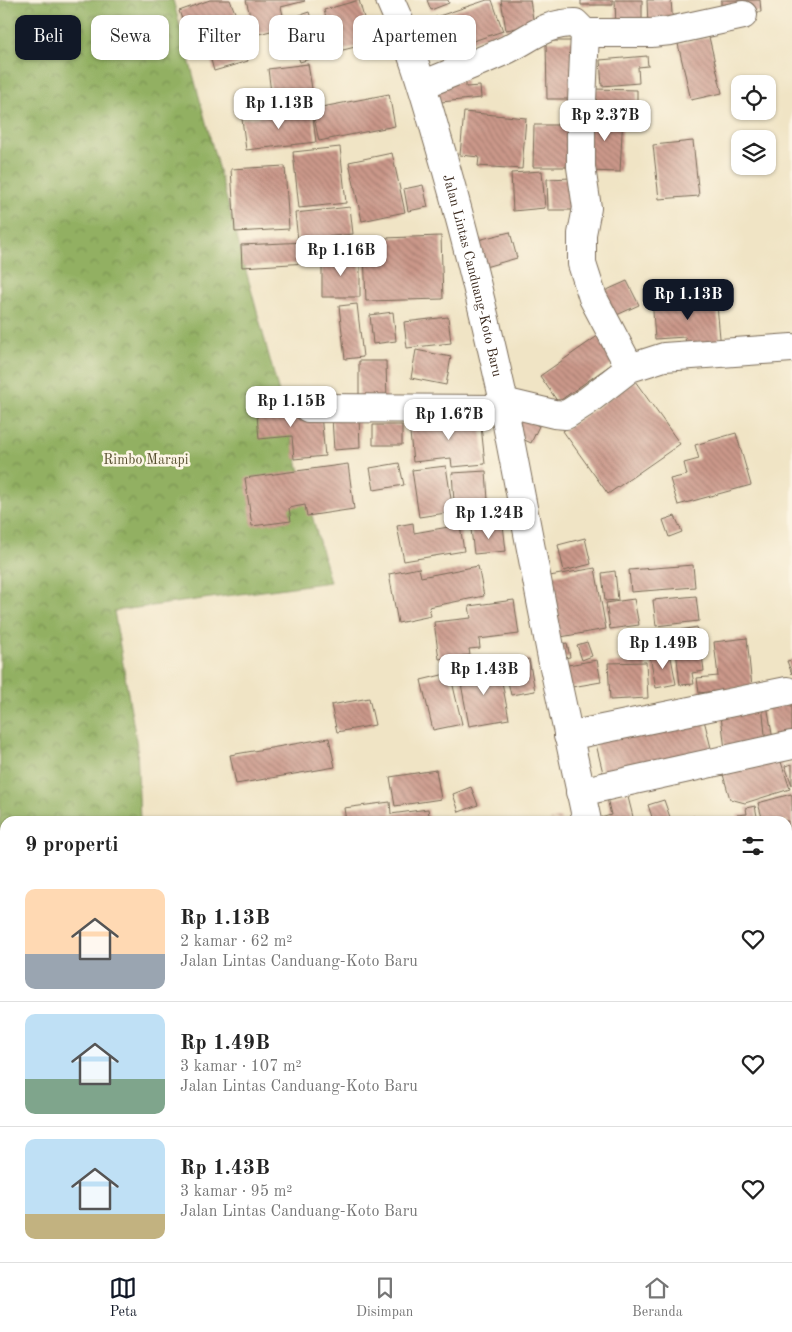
<!DOCTYPE html>
<html lang="id">
<head>
<meta charset="utf-8">
<style>
  :root { --surface:#fff; --page:#f2f2f2; --text:#222; --muted:#767676; --line:#e0e0e0; --accent:#111827 }
  body { margin:0; font-family:"Old Standard TT",serif; background:var(--page); color:var(--text); height:100vh; display:flex; flex-direction:column; font-size:19px; white-space:nowrap }
  * { box-sizing:border-box; margin:0 }
  p { font-size:16px; color:var(--muted) }
  .icon { flex:none; width:28px; height:28px; fill:none; stroke:currentColor; stroke-width:2; stroke-linecap:round; stroke-linejoin:round }
  .map { position:relative; flex:1; overflow:hidden }
  .panel { position:absolute; left:0px; top:816px; width:792px; height:446px; display:flex; flex-direction:column; background:var(--surface); border-radius:15px 15px 0 0; box-shadow:0 1px 4px #0004 }
  .panel>* { flex:none }
  .hud { position:absolute; left:15px; top:15px; width:500px; height:45px; display:flex; gap:10px }
  .controls { position:absolute; left:731px; top:75px; display:grid; gap:10px }
  .controls a { display:grid; place-items:center; width:45px; height:45px; border-radius:10px; background:var(--surface); box-shadow:0 1px 4px #0004; font-size:25px }
  .price { position:absolute; translate:-50% -42px; padding:0 11px; border-radius:10px; background:#fff; color:#222; font-size:16px; line-height:32px; filter:drop-shadow(0 1px 2px #0008) }
  .price::after { content:''; position:absolute; left:50%; top:30px; width:15px; height:11px; margin-left:-8px; background:inherit; clip-path:polygon(0 0,100% 0,50% 100%) }
  .price.active { background:var(--accent); color:#fff }
  ul { padding:0; list-style:none }
  li { display:flex; align-items:center; gap:15px; height:125px; padding:0 25px }
  li+li { border-top:1px solid var(--line) }
  li span { display:grid; place-items:center; flex:none; width:140px; height:100px; border-radius:10px; color:#555 }
  li>.icon { margin-inline-start:auto }
  span .icon { width:60px; height:60px; fill:#fffc; stroke-width:1 }
  li b { font-size:21px }
  h2 { display:flex; justify-content:space-between; align-items:center; height:60px; padding:0 25px; font-size:21px }
  .tag { padding:0 18px; border-radius:10px; background:var(--surface); box-shadow:0 1px 4px #0004; font-size:18px; line-height:45px }
  .tag.active { background:var(--accent); color:#fff }
  .tabs { display:flex; justify-content:space-around; align-items:center; height:70px; border-top:1px solid var(--line); background:var(--surface); font-size:14px; color:var(--muted) }
  .tabs a { display:grid; justify-items:center; gap:2px }
  .tabs .active { color:var(--accent) }
  .map>svg:first-child { display:block }
</style>
</head>
<body>
<div class="map">
<svg width="792" height="1262" viewBox="0 0 792 1262">
  <defs>
    <pattern id="forest-crowns" width="20" height="18" patternUnits="userSpaceOnUse" patternTransform="scale(1.25)"><rect width="20" height="18" fill="#92b062"/><path d="M2 6a3 3 0 1 1 6 0M12 15a3 3 0 1 1 6 0" fill="none" stroke="#788f50"/></pattern>
    <pattern id="building-back-hatch" width="6" height="6" patternUnits="userSpaceOnUse" patternTransform="scale(1.25)"><rect width="6" height="6" fill="#cb988a"/><path d="M-1 5l2 2M0 0l6 6M5-1l2 2" fill="none" stroke="#a67c70"/></pattern>
  </defs>
  <rect width="100%" height="100%" fill="#fcf5e5"/>
  <filter id="ink" filterUnits="userSpaceOnUse"><feTurbulence type="fractalNoise" baseFrequency=".02" numOctaves="2"/><feDisplacementMap in="SourceGraphic" scale="10" xChannelSelector="R" yChannelSelector="G"/><feConvolveMatrix kernelMatrix="1 2 1 2 8 2 1 2 1" color-interpolation-filters="sRGB"/></filter>
  <filter id="wash" filterUnits="userSpaceOnUse"><feTurbulence type="fractalNoise" baseFrequency=".0096" numOctaves="4" result="noise"/><feDisplacementMap in="SourceGraphic" scale="20" xChannelSelector="R" yChannelSelector="G"/><feGaussianBlur stdDeviation="1.12" result="paint"/><feColorMatrix in="noise" values="0 0 0 0 0 0 0 0 0 0 0 0 0 0 0 0 0 1.4 0 .05"/><feComposite in="paint" operator="in"/></filter>
  <g filter="url(#wash)">
    <rect width="100%" height="100%" fill="#f0e4c5"/>
    <path fill="url(#forest-crowns)" stroke="#666d40" d="M0 0H173L330 582 114 611 137 746 140 821H5V1258H49L43 1262H0Z"/>
    <g id="blocks">
      <path fill="url(#building-back-hatch)" d="M210 0H230L238 20 189 38 179 11Z
        M246 0H304L305 1 281 7 286 27 255 35Z
        M359 0 371 43 335 52 324 10Z
        M427 0H448L449 3 431 10Z
        M487 0H492L503 31 444 51 433 18Z
        M501 0H530L534 25 506 30Z
        M581 0H613V5H581Z
        M615 0H642V27H616Z
        M647 0H671L673 26 648 27Z
        M721 0H760L761 12H721Z
        M309 12 314 28 293 34 288 19Z
        M325 30 332 52 300 62 293 41Z
        M709 37 722 93 691 100 678 44Z
        M242 40 248 61 214 71 208 49Z
        M546 41H579L580 99H547Z
        M647 56 648 66 638 67 639 83 602 86 600 60Z
        M308 64 313 95 272 100 268 69Z
        M466 80V87L480 86 481 98 431 103 429 83Z
        M594 89 637 90V104L593 103Z
        M389 94 395 126 319 141 312 109Z
        M312 110 316 142 246 150 242 119Z
        M464 112 526 118 522 169 478 166 479 157 460 155Z
        M590 112 623 114 620 172 588 171Z
        M534 125H572V167H533Z
        M693 141 699 196 659 199 653 145Z
        M340 147 346 203 299 208 293 152Z
        M392 153 405 212 362 221 349 162Z
        M285 166 289 229 235 232 231 169Z
        M542 171 545 208 513 211 511 173Z
        M572 178 573 210H548L547 179Z
        M423 185 428 207 408 211 404 189Z
        M350 207 353 234 298 240 295 213Z
        M510 232 517 258 485 267 478 240Z
        M441 236 443 299 366 301 364 253 356 254 355 239Z
        M306 242 307 263 242 267 241 245Z
        M322 258H360V297H322Z
        M627 281 639 305 610 318 598 294Z
        M716 294 721 349 687 352 685 337 655 339 652 298Z
        M357 304 363 357 345 359 339 306Z
        M393 312 396 341 373 344 370 315Z
        M448 317 451 343 407 348 404 322Z
        M599 335 616 361 558 402 540 376Z
        M416 350 451 357 446 385 411 378Z
        M359 361H386L387 402 359 403Z
        M635 381 680 444 608 494 563 431Z
        M293 400 294 417 321 415 325 456 294 459 292 436 259 439 256 403Z
        M480 416 485 464 452 467 451 458 413 462 409 423Z
        M359 417 360 448 334 450 332 418Z
        M520 417 539 426 531 443 512 434Z
        M373 425H402V445H373Z
        M736 433 751 485 678 505 670 479 687 475 684 463 699 459 695 445Z
        M399 463 404 485 374 490 370 468Z
        M348 464 354 509 307 516 305 505 289 508 291 521 252 526 245 478Z
        M446 466 453 512 419 517 412 470Z
        M486 471 489 515 455 516 452 473Z
        M675 516 682 532 669 537 663 520Z
        M413 523 414 533 460 525 464 551 404 561 397 526Z
        M503 525 506 551 474 554 471 529Z
        M585 538 591 564 564 571 558 545Z
        M693 565 695 587 631 592 629 570Z
        M478 566 484 596 429 607 431 616 398 623 389 574 419 568 421 577Z
        M595 568 606 629 555 638 544 577Z
        M615 571 618 600 605 601 602 573Z
        M696 596 699 621 656 626 653 600Z
        M634 599 639 625 610 629 606 603Z
        M514 600 519 634 479 639 480 648 469 649 470 655 439 659 434 622 471 618 469 606Z
        M697 627 700 642 660 649 658 634Z
        M747 638 752 687 699 693 697 678 718 676 714 642Z
        M587 642 592 656 582 660 577 645Z
        M567 643 570 657 558 659 556 645Z
        M701 647 704 671 692 673 694 684 680 685 676 650Z
        M670 652 676 684 656 688 650 656Z
        M529 659 535 691 511 695 504 664Z
        M597 660 601 682 566 688 562 666Z
        M792 660V674L787 661Z
        M646 662 648 698 610 700 608 663Z
        M499 666 509 719 469 726 459 673Z
        M450 673 462 724 433 730 421 680Z
        M792 697V737L773 740 766 699Z
        M369 698 375 725 337 732 331 705Z
        M762 703 766 745 725 750 720 707Z
        M703 716 712 752 604 777 595 740Z
        M329 738 335 767 236 784 230 755Z
        M778 753 790 789 745 803 730 799 722 771Z
        M792 764V785L785 766Z
        M436 770 441 799 395 806 390 777Z
        M471 787 478 805 459 812 453 794Z
        M627 793 634 821H598L597 819 611 815 607 798Z
        M791 794 792 796V830L788 832V821H763L758 803Z
        M664 800 671 820 665 821H641L652 817 648 805Z
        M390 802 391 814 428 809 430 821H346L344 808Z
        M755 806 758 821H739L737 815 747 814 746 808Z
        M694 816 695 821H677Z
        M560 818 561 821H549Z
        M792 833V867L788 868V834Z
        M790 887 792 897V939H788V888Z
        M792 950V981H790L792 995H788V951Z
        M792 1151V1157L788 1158 792 1168V1196L788 1198V1153Z
        M792 1203V1231L790 1232 788 1225V1205Z
        M531 1258H558L560 1262H519Z"/>
    </g>
  </g>
  <g filter="url(#ink)">
    <use href="#blocks" fill-opacity="0" stroke="#7a6b58" stroke-width="1"/>
    <g fill="none" stroke-linecap="round" stroke-linejoin="round">
      <defs>
        <path id="minor" d="M585 33 581 123V167L587 208 582 234V264L593 298 630 368
          M422 85C449 74 477 63 504 51 530 39 544 23 575 23L585 33H651L670 31 743 15
          M504 402 554 414 566 415 586 402 630 368 664 357 792 348
          M308 408 504 409
          M568 736 787 691
          M580 792 792 745
          M788 947H792"/>
        <g id="major">
          <path id="s1" d="M390 0C410 44 424 91 437 137 463 224 484 312 504 402V409L552 658 587 821"/>
          <path d="M594 1258V1262"/>
        </g>
      </defs>
      <use href="#minor" stroke="#7a6b58" stroke-width="30"/>
      <use href="#major" stroke="#7a6b58" stroke-width="30"/>
      <use href="#minor" stroke="#fff" stroke-width="28"/>
      <use href="#major" stroke="#fff" stroke-width="28"/>
    </g>
  </g>
  <g text-anchor="middle" stroke-width="5" stroke-linejoin="round" paint-order="stroke">
    <g font-size="14" fill="#3b2a1e" stroke="#fcf5e5">
      <text dy="5" stroke="none"><textPath href="#s1" startOffset="288">Jalan Lintas Canduang-Koto Baru</textPath></text>
    </g>
    <g font-size="14" fill="#5a5232" stroke="#fcf5e5">
      <text x="146" y="464">Rimbo Marapi</text>
    </g>
  </g>
</svg>
<div class="controls">
<a><svg class="icon" aria-label="locate" viewBox="0 0 24 24"><circle cx="12" cy="12" r="6"/><path d="M12 2v4M12 18v4M2 12h4M18 12h4"/></svg></a>
<a><svg class="icon" aria-label="layers" viewBox="0 0 24 24"><path d="M12 4l9 5-9 5-9-5zM3 14l9 5 9-5"/></svg></a>
</div>
<b class="price" style="left:279px;top:130px">Rp 1.13B</b>
<b class="price" style="left:605px;top:142px">Rp 2.37B</b>
<b class="price" style="left:341px;top:277px">Rp 1.16B</b>
<b class="price active" style="left:688px;top:321px">Rp 1.13B</b>
<b class="price" style="left:291px;top:428px">Rp 1.15B</b>
<b class="price" style="left:449px;top:441px">Rp 1.67B</b>
<b class="price" style="left:489px;top:540px">Rp 1.24B</b>
<b class="price" style="left:663px;top:670px">Rp 1.49B</b>
<b class="price" style="left:484px;top:696px">Rp 1.43B</b>
<div class="hud">
<a class="tag active">Beli</a>
<a class="tag">Sewa</a>
<a class="tag">Filter</a>
<a class="tag">Baru</a>
<a class="tag">Apartemen</a>
</div>
<section class="panel">
<h2>9 properti<svg class="icon" aria-label="filters" viewBox="0 0 24 24"><path d="M4 7h16M4 17h16"/><circle cx="9" cy="7" r="2"/><circle cx="15" cy="17" r="2"/></svg></h2>
<ul>
<li><span style="background:linear-gradient(#ffd9b3 65%,#9aa5b1 0)"><svg class="icon" aria-label="home" viewBox="0 0 24 24"><path d="M3 11l9-7 9 7M6 9v11h12V9"/></svg></span><div><b>Rp 1.13B</b><p>2 kamar · 62 m²</p><p>Jalan Lintas Canduang-Koto Baru</p></div><svg class="icon" aria-label="heart" viewBox="0 0 24 24"><path d="M12 20l-8-8c-3-5 5-10 8-4 3-6 11-1 8 4z"/></svg></li>
<li><span style="background:linear-gradient(#bfe0f5 65%,#7fa58c 0)"><svg class="icon" aria-label="home" viewBox="0 0 24 24"><path d="M3 11l9-7 9 7M6 9v11h12V9"/></svg></span><div><b>Rp 1.49B</b><p>3 kamar · 107 m²</p><p>Jalan Lintas Canduang-Koto Baru</p></div><svg class="icon" aria-label="heart" viewBox="0 0 24 24"><path d="M12 20l-8-8c-3-5 5-10 8-4 3-6 11-1 8 4z"/></svg></li>
<li><span style="background:linear-gradient(#bfe0f5 75%,#c2b280 0)"><svg class="icon" aria-label="home" viewBox="0 0 24 24"><path d="M3 11l9-7 9 7M6 9v11h12V9"/></svg></span><div><b>Rp 1.43B</b><p>3 kamar · 95 m²</p><p>Jalan Lintas Canduang-Koto Baru</p></div><svg class="icon" aria-label="heart" viewBox="0 0 24 24"><path d="M12 20l-8-8c-3-5 5-10 8-4 3-6 11-1 8 4z"/></svg></li>
</ul>
</section>
</div>
<nav class="tabs">
<a class="active"><svg class="icon" aria-label="map" viewBox="0 0 24 24"><path d="M3 6l6-2 6 2 6-2v14l-6 2-6-2-6 2zM9 4v14M15 6v14"/></svg>Peta</a>
<a><svg class="icon" aria-label="saved" viewBox="0 0 24 24"><path d="M7 4h10v16l-5-4-5 4z"/></svg>Disimpan</a>
<a><svg class="icon" aria-label="home" viewBox="0 0 24 24"><path d="M3 11l9-7 9 7M6 9v11h12V9"/></svg>Beranda</a>
</nav>
</body>
</html>
